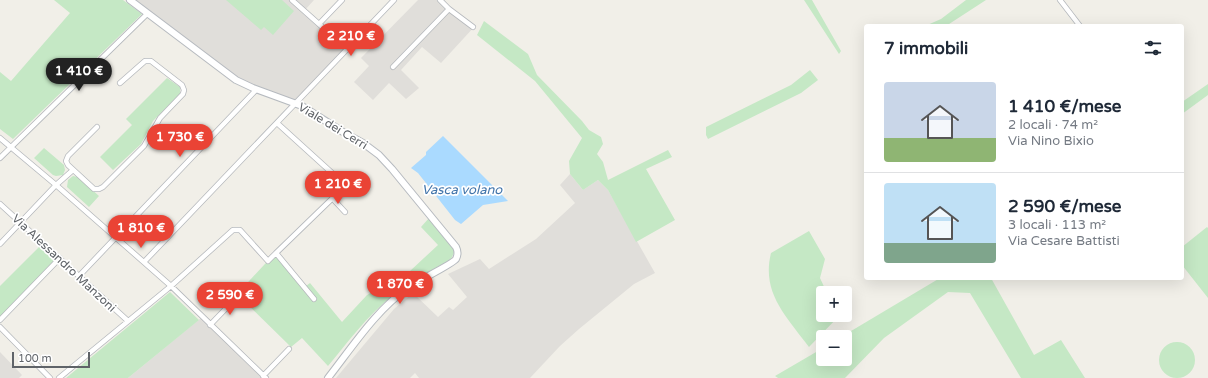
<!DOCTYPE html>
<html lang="it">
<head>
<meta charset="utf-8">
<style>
  :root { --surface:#fff; --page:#f6f6f7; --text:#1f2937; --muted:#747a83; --line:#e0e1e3; --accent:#ea4335 }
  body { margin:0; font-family:"Varela Round",sans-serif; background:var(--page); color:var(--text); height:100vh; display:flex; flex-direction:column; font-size:15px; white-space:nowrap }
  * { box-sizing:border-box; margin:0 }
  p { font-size:13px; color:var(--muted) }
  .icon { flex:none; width:22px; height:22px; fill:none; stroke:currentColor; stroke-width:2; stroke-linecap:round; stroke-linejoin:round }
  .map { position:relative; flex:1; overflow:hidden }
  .drawer { position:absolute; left:864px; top:24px; width:320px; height:256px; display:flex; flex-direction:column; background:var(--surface); border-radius:4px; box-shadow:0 4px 16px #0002 }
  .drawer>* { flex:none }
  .controls { position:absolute; left:816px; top:286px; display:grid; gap:8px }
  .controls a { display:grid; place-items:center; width:36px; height:36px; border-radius:4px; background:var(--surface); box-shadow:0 4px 16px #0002; font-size:20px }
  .scale { position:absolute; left:12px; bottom:10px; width:78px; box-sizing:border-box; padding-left:4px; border:2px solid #5f6368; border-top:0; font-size:11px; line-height:14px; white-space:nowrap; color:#5f6368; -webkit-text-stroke:3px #fff; paint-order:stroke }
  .price { position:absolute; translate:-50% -34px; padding:0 9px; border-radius:14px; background:var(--accent); color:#fff; font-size:13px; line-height:26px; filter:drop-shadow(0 1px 2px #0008) }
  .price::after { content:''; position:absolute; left:50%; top:24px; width:12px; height:9px; margin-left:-6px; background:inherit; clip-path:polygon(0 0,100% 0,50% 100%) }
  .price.current { background:#222; color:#fff }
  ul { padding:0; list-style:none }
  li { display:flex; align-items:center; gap:12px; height:100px; padding:0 20px }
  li+li { border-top:1px solid var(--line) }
  li span { display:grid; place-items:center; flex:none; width:112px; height:80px; border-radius:4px; color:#555 }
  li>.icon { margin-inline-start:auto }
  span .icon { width:48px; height:48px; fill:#fffc; stroke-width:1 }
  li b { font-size:17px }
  h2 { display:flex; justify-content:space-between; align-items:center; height:48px; padding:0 20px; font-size:17px }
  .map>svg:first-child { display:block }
</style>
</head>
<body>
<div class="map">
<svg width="1208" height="378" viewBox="0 0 1208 378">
  <rect width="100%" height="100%" fill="#f1efe8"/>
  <path fill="#e0deda" d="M131 0H314L305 10 346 49 296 102 248 85Z
    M418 0H442L450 8 475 26 441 63 422 47 401 70 419 88 406 99 389 83 373 100 354 82 369 66 361 58Z
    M570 174 583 190 598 180 608 190 655 273 634 284 579 329 560 346 530 378H419L415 373 410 378H336L394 309 413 293 438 317 449 307 453 310 467 297 448 274 480 259 489 269 536 239 575 203 560 185Z
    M201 318 264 378H128Z
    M0 352 22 375 19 378H0Z"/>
  <path fill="#c5e8c5" d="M54 0H123L142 14 13 139 0 129V72L11 81 70 13Z
    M226 0H282L294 11 273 35 264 27 261 30Z
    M804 0H812L841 51 839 54Z
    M966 0H986L946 26H925L941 19Z
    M484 21 528 54 537 75 582 121 589 130 601 137 603 144 597 154 603 162 608 180 668 150 672 157 646 169 675 220 636 242 608 190 598 180 583 190 570 174 569 161 582 138 535 81 477 35Z
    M810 70 818 80 801 93 708 139 706 135V127L791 85Z
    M167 78 180 87V94L153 121 141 144 113 170 100 157 132 125 126 119Z
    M1208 84V95L1182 114V102Z
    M44 148 64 165 65 170 63 175 56 176 53 175 34 158Z
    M73 176 78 177 99 196 89 207 67 187 68 180Z
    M429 218 454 248V253L451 259C431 271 410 281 392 296 367 316 348 342 328 366L302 338 291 347 237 294 277 251 306 286 310 283 342 322 367 295 410 271 438 245 421 227Z
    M1207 227 1208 228V298L1182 265V247Z
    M809 231 825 259 820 278 827 293H823V315H840L809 347C787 317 761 293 771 253Z
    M41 245 56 259 0 317V286Z
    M940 278H991L1034 355 1061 340 1085 378H1021L970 293 948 292 884 338 845 378H778L775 376 823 348V359H845V337H841Z
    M170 292 199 320 128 378H66Z
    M1159 360a18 18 0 1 1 36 0a18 18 0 1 1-36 0Z"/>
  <path fill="#aadaff" d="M443 136 508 201 483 205 461 224 455 220 418 173 411 168 426 155V152Z"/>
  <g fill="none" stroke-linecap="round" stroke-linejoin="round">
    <defs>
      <path id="street" d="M292 0 347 49
        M440 0 449 9 473 27
        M1060 0 1080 26
        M319 24 342 0
        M393 67 449 9
        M277 123 342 182 344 186 341 190 276 253 314 299
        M97 127 68 156 66 161 68 165 94 189H99L103 187 144 146 160 118 183 94 184 90 182 85 151 61H145L120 83
        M0 138 56 185 171 286 266 378
        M0 158 147 14
        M333 199 345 212
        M0 204 128 321
        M0 244 56 185 73 170
        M144 262 394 0
        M79 276 256 90
        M0 320 60 258
        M210 325 238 296
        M0 327 50 378
        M263 376 289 349
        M59 378 171 286 233 230H240L268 261 276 253"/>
      <path id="secondary" d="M130 0 236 80 253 88 302 106 343 132 363 143 379 155 392 169 456 247C458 251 458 255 456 259 453 264 417 281 409 287 376 310 353 346 328 378"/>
    </defs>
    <use href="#street" stroke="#b5b8bc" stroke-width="6"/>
    <use href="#secondary" stroke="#b6babf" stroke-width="8"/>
    <use href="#street" stroke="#fff" stroke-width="4.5"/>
    <use href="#secondary" stroke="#fff" stroke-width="6"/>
  </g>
  <g text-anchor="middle" stroke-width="3.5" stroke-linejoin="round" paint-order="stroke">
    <g font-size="12" fill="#5f6368" stroke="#fff">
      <text transform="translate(333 126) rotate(31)" y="4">Viale dei Cerri</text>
      <text transform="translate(64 263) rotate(43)" y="4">Via Alessandro Manzoni</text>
    </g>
    <g font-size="13" font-style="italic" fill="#4174aa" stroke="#fff">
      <text x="462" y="194">Vasca volano</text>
    </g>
  </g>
</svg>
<div class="controls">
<a>+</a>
<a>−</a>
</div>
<div class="scale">100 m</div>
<b class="price" style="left:351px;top:57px">2 210 €</b>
<b class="price current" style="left:79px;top:92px">1 410 €</b>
<b class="price" style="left:180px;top:158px">1 730 €</b>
<b class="price" style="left:338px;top:205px">1 210 €</b>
<b class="price" style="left:141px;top:249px">1 810 €</b>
<b class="price" style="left:400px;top:305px">1 870 €</b>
<b class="price" style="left:230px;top:316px">2 590 €</b>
<section class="drawer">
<h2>7 immobili<svg class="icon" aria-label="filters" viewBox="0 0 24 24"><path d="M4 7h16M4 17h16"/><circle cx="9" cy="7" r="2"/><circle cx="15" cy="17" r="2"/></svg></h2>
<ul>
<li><span style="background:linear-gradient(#c9d6e8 70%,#8fb573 0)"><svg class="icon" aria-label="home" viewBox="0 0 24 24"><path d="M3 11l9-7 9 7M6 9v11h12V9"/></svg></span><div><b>1 410 €/mese</b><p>2 locali · 74 m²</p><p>Via Nino Bixio</p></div></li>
<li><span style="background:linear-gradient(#bfe0f5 75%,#7fa58c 0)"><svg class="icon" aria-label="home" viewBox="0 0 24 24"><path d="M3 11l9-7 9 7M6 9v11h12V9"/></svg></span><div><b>2 590 €/mese</b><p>3 locali · 113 m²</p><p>Via Cesare Battisti</p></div></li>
</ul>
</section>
</div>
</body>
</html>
